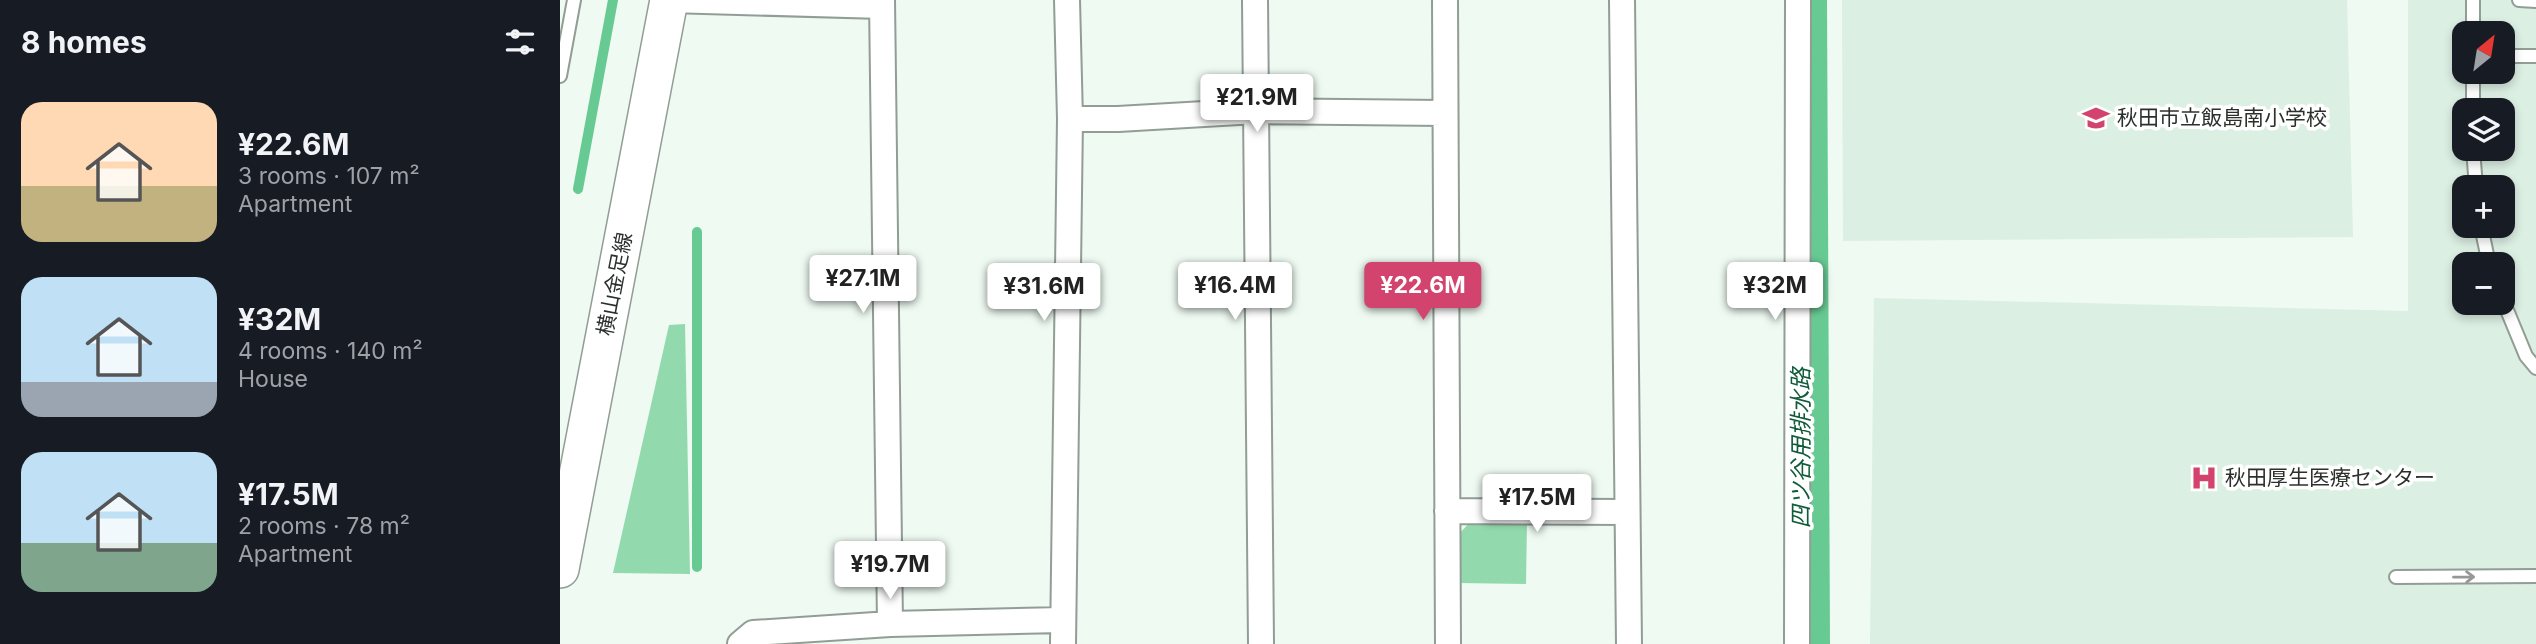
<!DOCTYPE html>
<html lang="en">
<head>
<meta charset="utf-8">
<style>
  :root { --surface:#171b24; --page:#20242c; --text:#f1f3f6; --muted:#9ea1a6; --accent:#d2446d }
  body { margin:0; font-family:Inter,"Noto Sans JP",sans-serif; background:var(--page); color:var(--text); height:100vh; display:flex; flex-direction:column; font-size:26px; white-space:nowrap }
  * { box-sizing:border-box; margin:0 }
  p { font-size:23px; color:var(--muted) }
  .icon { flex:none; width:38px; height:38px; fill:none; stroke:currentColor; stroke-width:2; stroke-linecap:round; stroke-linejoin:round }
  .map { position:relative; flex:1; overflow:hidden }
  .drawer { display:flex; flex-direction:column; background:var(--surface); width:560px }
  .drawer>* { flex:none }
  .needle { width:46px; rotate:30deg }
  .buttons { position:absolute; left:1892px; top:21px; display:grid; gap:14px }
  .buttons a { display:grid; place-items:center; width:63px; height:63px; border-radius:14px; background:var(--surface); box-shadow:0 4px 10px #0003; font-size:35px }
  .price { position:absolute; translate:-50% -60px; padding:0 16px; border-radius:7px; background:#fff; color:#222; font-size:23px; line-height:46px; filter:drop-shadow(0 2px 4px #0008) }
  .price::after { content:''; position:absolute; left:50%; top:42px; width:21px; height:16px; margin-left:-10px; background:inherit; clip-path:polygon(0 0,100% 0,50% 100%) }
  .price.active { background:var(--accent); color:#fff }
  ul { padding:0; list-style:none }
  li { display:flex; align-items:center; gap:21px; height:175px; padding:0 21px }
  li span { display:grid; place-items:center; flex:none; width:196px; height:140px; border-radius:21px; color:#555 }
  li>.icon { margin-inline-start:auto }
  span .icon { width:84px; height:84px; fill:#fffc; stroke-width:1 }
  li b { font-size:30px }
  h2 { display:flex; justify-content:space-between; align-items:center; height:84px; padding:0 21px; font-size:30px }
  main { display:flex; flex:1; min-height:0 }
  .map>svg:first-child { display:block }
</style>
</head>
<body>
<main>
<section class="drawer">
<h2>8 homes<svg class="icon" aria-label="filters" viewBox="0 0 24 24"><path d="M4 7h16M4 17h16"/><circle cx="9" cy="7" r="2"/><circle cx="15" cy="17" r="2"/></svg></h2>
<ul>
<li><span style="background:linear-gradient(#ffd9b3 60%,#c2b280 0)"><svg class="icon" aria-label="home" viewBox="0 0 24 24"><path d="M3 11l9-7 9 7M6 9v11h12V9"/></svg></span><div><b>¥22.6M</b><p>3 rooms · 107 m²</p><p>Apartment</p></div></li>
<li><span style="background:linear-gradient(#bfe0f5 75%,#9aa5b1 0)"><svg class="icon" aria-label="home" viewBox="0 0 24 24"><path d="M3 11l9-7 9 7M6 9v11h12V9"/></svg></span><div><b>¥32M</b><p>4 rooms · 140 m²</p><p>House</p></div></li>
<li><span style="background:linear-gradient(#bfe0f5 65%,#7fa58c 0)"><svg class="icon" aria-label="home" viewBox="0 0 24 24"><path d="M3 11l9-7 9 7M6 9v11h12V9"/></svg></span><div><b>¥17.5M</b><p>2 rooms · 78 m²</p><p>Apartment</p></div></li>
</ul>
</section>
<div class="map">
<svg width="1976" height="644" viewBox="0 0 1976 644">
  <rect width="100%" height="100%" fill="#eefaf2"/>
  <path fill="#dcefe3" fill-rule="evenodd" d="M1282 0H1787L1793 237 1283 241Z
    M1848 0H1976V644H1310L1314 298 1848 311ZM1904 33H1942V72H1904ZM1904 110H1942V149H1904ZM1904 187H1942V226H1904ZM1904 264H1942V303H1904Z"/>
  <path fill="#92daae" d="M125 324 130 574 53 573 109 325Z
    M911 521 967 522 966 584 898 583 899 534Z"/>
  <path fill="#68ca93" d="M1251 0H1267L1270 644H1251Z"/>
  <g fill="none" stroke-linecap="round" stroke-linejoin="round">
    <path stroke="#68ca93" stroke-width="10" d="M18 189 53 0
      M137 232V567"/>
    <defs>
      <path id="lane" d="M1913 0V33
        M1959 0 1976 1
        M1942 56H1976
        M1913 72V110
        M0 76 14 0
        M1913 149 1916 187
        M1921 226 1929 264
        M1942 298 1966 356 1976 368
        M1836 577 1976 576"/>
      <path id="street" d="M109 0 322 6
        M322 0 330 624
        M695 0 701 644
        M885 0 888 644
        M1062 0 1069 644
        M510 119H558L696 111 884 113
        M887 511 1067 512
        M180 644 193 633 330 624 502 620
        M503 644 510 119 507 0
        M1237 644 1238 0"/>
      <path id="secondary" d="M0 569 109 0"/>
    </defs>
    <use href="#lane" stroke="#919d95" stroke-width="16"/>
    <use href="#street" stroke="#919d95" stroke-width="28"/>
    <use href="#secondary" stroke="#919d95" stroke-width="40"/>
    <use href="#lane" stroke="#fff" stroke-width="12"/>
    <use href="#street" stroke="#fff" stroke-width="24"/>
    <use href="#secondary" stroke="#fff" stroke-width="37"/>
  </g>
  <defs><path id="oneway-shaft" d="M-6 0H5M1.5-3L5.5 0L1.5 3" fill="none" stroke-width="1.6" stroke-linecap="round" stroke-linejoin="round" transform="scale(1.75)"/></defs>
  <use stroke="#969896" href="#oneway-shaft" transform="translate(1904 577) rotate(-1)"/>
  <defs>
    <symbol id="school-bare" viewBox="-9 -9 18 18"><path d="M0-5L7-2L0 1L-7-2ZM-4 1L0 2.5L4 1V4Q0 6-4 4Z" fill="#d2446d" stroke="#fff" stroke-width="2.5" paint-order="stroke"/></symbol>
    <symbol id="hospital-bare" viewBox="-9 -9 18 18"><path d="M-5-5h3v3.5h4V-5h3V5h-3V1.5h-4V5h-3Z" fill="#d2446d" stroke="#fff" stroke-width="2.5" paint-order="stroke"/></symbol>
  </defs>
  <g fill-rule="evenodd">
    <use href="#school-bare" x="1517" y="99" width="38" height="38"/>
    <use href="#hospital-bare" x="1625" y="459" width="38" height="38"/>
  </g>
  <g text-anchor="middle" stroke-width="7" stroke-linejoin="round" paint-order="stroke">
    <g font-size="21" fill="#2c302d" stroke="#fff" text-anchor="start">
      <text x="1557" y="125">秋田市立飯島南小学校</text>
      <text x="1665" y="485">秋田厚生医療センター</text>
    </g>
    <g font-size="21" fill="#2c302d" stroke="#fff">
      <text transform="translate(55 284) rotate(-79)" y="7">横山金足線</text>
    </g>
    <g font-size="23" font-style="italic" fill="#115c38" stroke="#fff">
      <text transform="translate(1241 448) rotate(-90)" y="8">四ツ谷用排水路</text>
    </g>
  </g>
</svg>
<div class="buttons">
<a><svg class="needle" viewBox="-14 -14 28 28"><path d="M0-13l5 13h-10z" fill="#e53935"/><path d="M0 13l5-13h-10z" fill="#9ea1a6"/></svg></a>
<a><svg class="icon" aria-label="layers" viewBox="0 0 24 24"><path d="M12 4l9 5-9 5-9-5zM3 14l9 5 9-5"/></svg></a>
<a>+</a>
<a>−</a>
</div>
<b class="price" style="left:697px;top:134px">¥21.9M</b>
<b class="price" style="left:303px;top:315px">¥27.1M</b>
<b class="price" style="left:675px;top:322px">¥16.4M</b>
<b class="price active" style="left:863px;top:322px">¥22.6M</b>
<b class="price" style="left:1215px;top:322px">¥32M</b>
<b class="price" style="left:484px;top:323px">¥31.6M</b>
<b class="price" style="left:977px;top:534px">¥17.5M</b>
<b class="price" style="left:330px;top:601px">¥19.7M</b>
</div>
</main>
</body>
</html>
